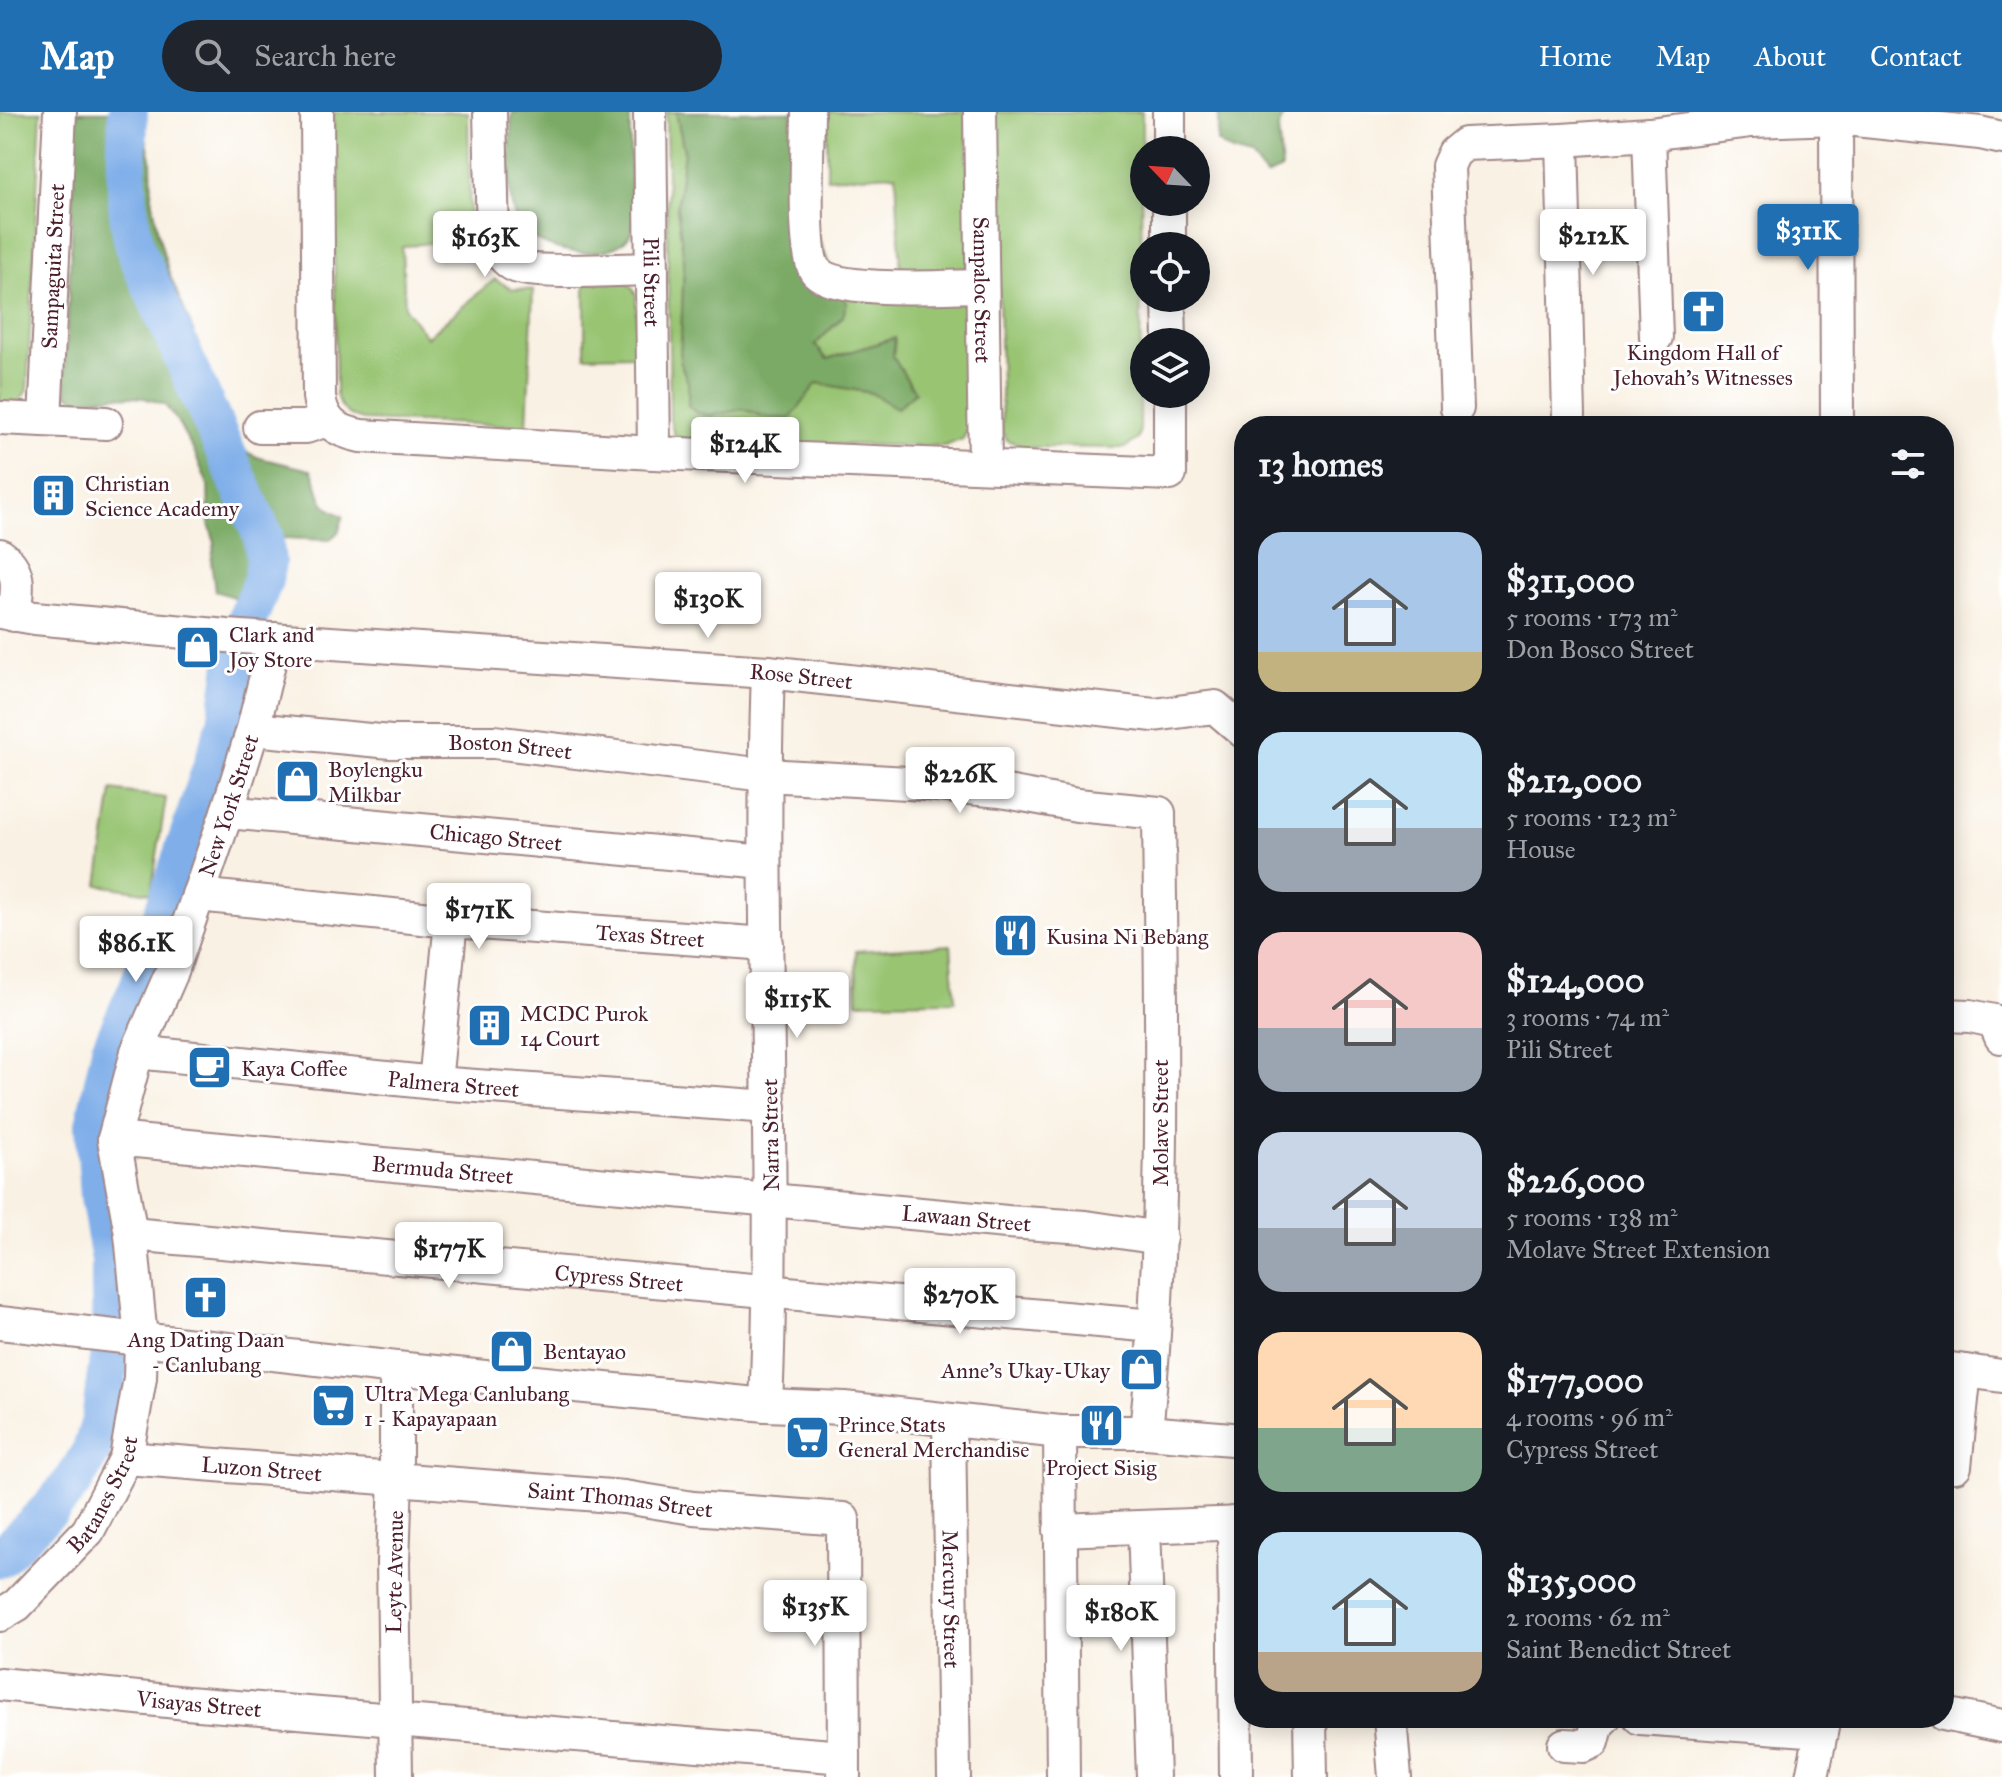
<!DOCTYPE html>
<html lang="en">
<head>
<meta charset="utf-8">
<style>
  :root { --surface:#171b24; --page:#20242c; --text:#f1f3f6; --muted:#9ea1a6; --accent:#1f6fb2 }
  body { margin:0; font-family:"IM FELL Great Primer",serif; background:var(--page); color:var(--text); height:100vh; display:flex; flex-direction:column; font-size:30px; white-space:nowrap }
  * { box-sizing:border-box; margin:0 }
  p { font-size:26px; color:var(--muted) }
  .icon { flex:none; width:44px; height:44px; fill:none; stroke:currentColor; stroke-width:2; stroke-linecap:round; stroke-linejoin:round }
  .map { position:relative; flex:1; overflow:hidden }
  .side { position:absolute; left:1234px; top:304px; width:720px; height:1312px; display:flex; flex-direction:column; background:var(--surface); border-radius:32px; box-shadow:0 4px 20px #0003 }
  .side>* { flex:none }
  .needle { width:52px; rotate:295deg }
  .tools { position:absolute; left:1130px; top:24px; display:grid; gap:16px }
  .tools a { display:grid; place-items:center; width:80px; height:80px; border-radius:50%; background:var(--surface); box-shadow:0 4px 20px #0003; font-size:40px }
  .price { position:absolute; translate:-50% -68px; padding:0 18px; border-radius:8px; background:#fff; color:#222; font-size:26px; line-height:52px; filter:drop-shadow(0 2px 4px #0008) }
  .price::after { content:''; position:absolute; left:50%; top:48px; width:24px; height:18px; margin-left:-12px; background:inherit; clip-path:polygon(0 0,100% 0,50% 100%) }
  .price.current { background:var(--accent); color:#fff }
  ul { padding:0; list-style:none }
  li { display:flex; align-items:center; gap:24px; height:200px; padding:0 24px }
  li span { display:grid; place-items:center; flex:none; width:224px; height:160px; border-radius:24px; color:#555 }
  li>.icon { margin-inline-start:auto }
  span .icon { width:96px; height:96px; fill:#fffc; stroke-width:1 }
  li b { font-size:34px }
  h2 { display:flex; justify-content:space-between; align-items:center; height:96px; padding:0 24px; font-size:34px }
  header { display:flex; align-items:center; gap:48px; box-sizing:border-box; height:112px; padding:0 40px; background:var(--accent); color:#fff }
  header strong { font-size:38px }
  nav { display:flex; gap:44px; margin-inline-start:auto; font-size:28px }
  .search { width:560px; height:72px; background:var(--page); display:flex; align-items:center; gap:20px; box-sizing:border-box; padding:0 28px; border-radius:44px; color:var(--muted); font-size:30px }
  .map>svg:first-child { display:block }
</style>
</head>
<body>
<header>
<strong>Map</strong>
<div class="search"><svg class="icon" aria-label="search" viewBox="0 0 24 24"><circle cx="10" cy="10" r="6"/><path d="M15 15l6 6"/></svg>Search here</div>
<nav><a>Home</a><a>Map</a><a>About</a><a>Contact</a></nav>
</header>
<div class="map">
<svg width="2002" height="1665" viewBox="0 0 2002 1665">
  <rect width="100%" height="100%" fill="#fff"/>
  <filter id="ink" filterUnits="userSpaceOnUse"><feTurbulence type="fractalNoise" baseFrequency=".0125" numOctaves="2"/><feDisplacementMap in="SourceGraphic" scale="16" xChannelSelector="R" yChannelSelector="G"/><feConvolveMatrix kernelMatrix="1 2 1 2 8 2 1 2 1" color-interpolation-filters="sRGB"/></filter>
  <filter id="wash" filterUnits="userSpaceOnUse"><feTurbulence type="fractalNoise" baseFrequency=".006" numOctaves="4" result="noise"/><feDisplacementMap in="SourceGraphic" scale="32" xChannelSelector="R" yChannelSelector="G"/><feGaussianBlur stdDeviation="1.8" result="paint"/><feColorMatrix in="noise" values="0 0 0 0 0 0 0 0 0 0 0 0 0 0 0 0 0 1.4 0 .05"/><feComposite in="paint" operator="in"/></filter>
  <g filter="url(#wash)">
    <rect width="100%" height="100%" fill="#f9f1e3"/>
    <path fill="#99c573" stroke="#72724f" stroke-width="2" d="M0 0H41L27 278 20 289 0 290Z
      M333 0H468L470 109 473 124 402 135 405 196 427 225 495 167 512 177 533 178 527 314 363 308C348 304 341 298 336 283Z
      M666 0H676L684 39 677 96 684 149 680 250 688 270 710 304 743 297 767 306 800 291 816 271 871 281 915 280 893 245 852 240 826 247 815 233 843 204 842 184 960 187 968 197 970 313 963 327 945 334 689 330 674 323 670 308Z
      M827 0H967L969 151 965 157 958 161 901 163 896 62 827 66Z
      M995 0H1142L1140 316 1138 327 1125 336 1024 335 1007 328 1002 320Z
      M624 170 632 175 636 183 637 243 585 244V171Z
      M112 678 166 686 151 781 98 773Z
      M951 833 955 889 857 890 856 839Z"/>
    <path fill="#7aaa65" stroke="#626448" stroke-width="2" d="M77 0H142L141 5 151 47 152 84 158 121 169 162 201 238 228 320 236 336 260 346 311 358C323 380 315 393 343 404L339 419 330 428 279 426 269 453 264 478 239 487 215 479 211 449 215 431 209 412 208 373 195 341 176 307 164 292 144 286 119 284 78 288 67 282 65 266Z
      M512 0H630C630 27 630 53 631 80 632 90 636 101 634 111 627 157 535 144 517 110 504 84 511 30 512 0Z
      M676 0H795V68L842 184 847 190 843 204 815 233 827 247 895 226 893 245 915 280 897 296 871 281 817 271 790 307 767 306 743 297 710 304 695 300 688 293V270L680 250 684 149 677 95 684 39Z
      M1219 0H1285L1278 17 1282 57 1266 64 1251 45 1232 40 1217 30Z
      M101 1237 117 1238C114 1270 114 1307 102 1337 82 1389 38 1425 0 1463V1435C37 1399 80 1363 95 1312Z"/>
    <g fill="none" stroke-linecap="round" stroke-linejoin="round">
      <path stroke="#7faee9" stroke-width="40" d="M0 1446 51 1396 75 1367 92 1338 101 1309 112 1223 111 1176V1148L100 1084 95 1013 111 937 139 875 227 611 238 531 263 468 266 450 263 424 137 141C123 95 127 48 128 0"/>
    </g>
  </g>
  <g filter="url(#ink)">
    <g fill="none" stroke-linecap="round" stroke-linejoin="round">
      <defs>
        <g id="minor">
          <path d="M317 0 319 285C323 311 336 319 361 324L654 341 1170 362V282"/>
          <path d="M490 0 493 125C497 137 503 148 515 154 534 163 626 157 652 157"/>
          <path id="s1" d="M650 0 654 341"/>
          <path d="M808 0C808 28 802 140 815 158 834 183 949 174 982 174"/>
          <path id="s2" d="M980 0 985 354"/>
          <path d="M1169 0V38"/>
          <path d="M1836 0 1837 314"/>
          <path d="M1649 22 1656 225"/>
          <path d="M1562 28 1569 304"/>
          <path d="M1169 90V134"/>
          <path d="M1169 186 1170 230"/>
          <path d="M1457 296 1448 54 1454 41 1465 32 1562 28 1649 22 1752 9 1836 6 1980 21 2002 26"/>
          <path d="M0 306 106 311"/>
          <path id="s3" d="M45 308 60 0"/>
          <path d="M260 315H306L327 308"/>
          <path d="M0 443C23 459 17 479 14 503"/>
          <path id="s4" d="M0 500 35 506 227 524 768 560 1154 603 1215 595 1244 620"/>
          <path id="s5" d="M253 617 391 630H494L765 663 926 672 1001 679 1077 693 1159 701C1161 908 1167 1115 1146 1320"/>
          <path id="s6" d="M227 700 765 750"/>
          <path id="s7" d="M198 783 451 809 767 832"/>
          <path d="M1944 903 1970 904 1994 909 2001 925"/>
          <path id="s8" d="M137 940 435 971 770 995"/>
          <path d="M435 971 451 809"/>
          <path id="s9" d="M114 1027 1007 1110 1086 1115 1160 1126"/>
          <path id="s10" d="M131 1122 1154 1214"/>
          <path d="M0 1211 396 1256 766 1293 844 1296 1060 1320H1146L1244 1328"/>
          <path d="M396 1256V1366L393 1451 396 1665"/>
          <path d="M1944 1256 2002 1264"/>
          <path d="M766 1293C777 1049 759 805 768 560"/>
          <path id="s11" d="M949 1309 954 1665"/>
          <path d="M1060 1320 1063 1665"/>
          <path id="s12" d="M126 1346 624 1385 693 1396 843 1407 844 1665"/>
          <path d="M1955 1354 1965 1259"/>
          <path d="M1234 1411 1236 1665"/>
          <path d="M1144 1415 1153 1665"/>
          <path d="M1060 1418 1244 1411"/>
          <path id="s13" d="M0 1503 17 1493 88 1419 126 1346 140 1266 141 1227 131 1122 114 1027 137 940 171 862 227 700 253 617 275 527"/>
          <path id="s14" d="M0 1572 187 1591 844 1645"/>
          <path d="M1944 1602 2002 1614"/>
          <path d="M1310 1606 1311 1665"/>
          <path d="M1390 1606 1395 1665"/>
          <path d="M1640 1606 1821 1619"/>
          <path d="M1564 1633 1584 1634 1593 1630 1598 1611 1604 1606"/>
          <path d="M1812 1665 1824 1606"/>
        </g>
      </defs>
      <use href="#minor" stroke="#a28887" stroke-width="36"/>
      <use href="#minor" stroke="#fff" stroke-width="32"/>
    </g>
  </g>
  <defs>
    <symbol id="church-square" viewBox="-11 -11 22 22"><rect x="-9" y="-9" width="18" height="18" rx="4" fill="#1f6fb2" stroke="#fff"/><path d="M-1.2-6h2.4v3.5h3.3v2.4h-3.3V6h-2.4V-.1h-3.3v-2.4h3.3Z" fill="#fff"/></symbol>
    <symbol id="building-square" viewBox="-11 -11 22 22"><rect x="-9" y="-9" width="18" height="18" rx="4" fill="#1f6fb2" stroke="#fff"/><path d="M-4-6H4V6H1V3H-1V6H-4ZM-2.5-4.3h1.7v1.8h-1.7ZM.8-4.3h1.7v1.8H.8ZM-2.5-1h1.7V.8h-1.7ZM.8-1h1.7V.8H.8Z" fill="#fff"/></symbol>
    <symbol id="shop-square" viewBox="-11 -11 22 22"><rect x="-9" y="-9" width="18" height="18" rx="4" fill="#1f6fb2" stroke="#fff"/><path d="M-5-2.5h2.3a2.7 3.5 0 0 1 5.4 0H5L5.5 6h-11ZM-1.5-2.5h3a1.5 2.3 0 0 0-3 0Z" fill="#fff"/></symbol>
    <symbol id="restaurant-square" viewBox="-11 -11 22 22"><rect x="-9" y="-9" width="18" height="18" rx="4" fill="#1f6fb2" stroke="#fff"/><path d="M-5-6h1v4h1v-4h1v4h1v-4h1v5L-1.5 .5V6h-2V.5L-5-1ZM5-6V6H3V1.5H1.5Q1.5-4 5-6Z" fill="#fff"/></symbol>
    <symbol id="cafe-square" viewBox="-11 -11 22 22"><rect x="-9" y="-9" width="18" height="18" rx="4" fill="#1f6fb2" stroke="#fff"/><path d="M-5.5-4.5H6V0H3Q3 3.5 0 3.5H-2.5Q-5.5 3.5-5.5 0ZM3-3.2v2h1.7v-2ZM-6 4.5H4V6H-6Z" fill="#fff"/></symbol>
    <symbol id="supermarket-square" viewBox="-11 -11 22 22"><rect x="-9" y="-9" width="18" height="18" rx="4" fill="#1f6fb2" stroke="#fff"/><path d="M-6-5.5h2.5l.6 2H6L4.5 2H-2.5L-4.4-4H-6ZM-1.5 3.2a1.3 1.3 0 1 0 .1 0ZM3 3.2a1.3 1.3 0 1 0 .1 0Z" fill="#fff"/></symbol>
  </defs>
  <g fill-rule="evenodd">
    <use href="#church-square" x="1678" y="174" width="51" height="51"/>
    <use href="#building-square" x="28" y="358" width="51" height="51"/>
    <use href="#shop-square" x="172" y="510" width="51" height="51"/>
    <use href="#shop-square" x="272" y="644" width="51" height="51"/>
    <use href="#restaurant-square" x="990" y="798" width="51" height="51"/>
    <use href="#building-square" x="464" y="888" width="51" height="51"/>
    <use href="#cafe-square" x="184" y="930" width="51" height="51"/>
    <use href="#church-square" x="180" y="1160" width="51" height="51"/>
    <use href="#shop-square" x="486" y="1214" width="51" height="51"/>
    <use href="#shop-square" x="1116" y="1232" width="51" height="51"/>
    <use href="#supermarket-square" x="308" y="1268" width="51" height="51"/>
    <use href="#restaurant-square" x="1076" y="1288" width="51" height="51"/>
    <use href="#supermarket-square" x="782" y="1300" width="51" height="51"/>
  </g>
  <g text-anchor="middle" stroke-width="6" stroke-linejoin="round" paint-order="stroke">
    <g font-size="22" fill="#4a1f2b" stroke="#fff">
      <text dy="8" stroke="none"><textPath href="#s3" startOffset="154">Sampaguita Street</textPath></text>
      <text dy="8" stroke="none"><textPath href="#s1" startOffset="170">Pili Street</textPath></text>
      <text dy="8" stroke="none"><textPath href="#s2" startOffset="178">Sampaloc Street</textPath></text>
      <text dy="8" stroke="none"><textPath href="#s4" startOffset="804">Rose Street</textPath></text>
      <text dy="8" stroke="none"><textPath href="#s5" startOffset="258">Boston Street</textPath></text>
      <text dy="8" stroke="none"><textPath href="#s13" startOffset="880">New York Street</textPath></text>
      <text dy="8" stroke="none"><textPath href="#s6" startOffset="270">Chicago Street</textPath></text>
      <text dy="8" stroke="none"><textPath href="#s7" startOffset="454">Texas Street</textPath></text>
      <text dy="8" stroke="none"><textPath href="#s8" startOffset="318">Palmera Street</textPath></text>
      <text transform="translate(1160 1011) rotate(-90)" y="8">Molave Street</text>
      <text transform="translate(770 1023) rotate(-91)" y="8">Narra Street</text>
      <text dy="8" stroke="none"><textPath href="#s9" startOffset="330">Bermuda Street</textPath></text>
      <text dy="8" stroke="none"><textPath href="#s9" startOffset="856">Lawaan Street</textPath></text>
      <text dy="8" stroke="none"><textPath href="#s10" startOffset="490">Cypress Street</textPath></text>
      <text dy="8" stroke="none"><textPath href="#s12" startOffset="136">Luzon Street</textPath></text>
      <text dy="8" stroke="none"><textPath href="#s13" startOffset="162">Batanes Street</textPath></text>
      <text dy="8" stroke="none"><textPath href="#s12" startOffset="496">Saint Thomas Street</textPath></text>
      <text transform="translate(394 1460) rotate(-89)" y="8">Leyte Avenue</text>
      <text dy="8" stroke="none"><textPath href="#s11" startOffset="178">Mercury Street</textPath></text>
      <text dy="8" stroke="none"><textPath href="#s14" startOffset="200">Visayas Street</textPath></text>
    </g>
    <g font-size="22" fill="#4a1f2b" stroke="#fff" text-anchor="start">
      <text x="1703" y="248" text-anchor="middle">Kingdom Hall of<tspan x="1703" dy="25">Jehovah's Witnesses</tspan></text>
      <text x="85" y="379">Christian<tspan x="85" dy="25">Science Academy</tspan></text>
      <text x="229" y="530">Clark and<tspan x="229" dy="25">Joy Store</tspan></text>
      <text x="328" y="665">Boylengku<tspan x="328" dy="25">Milkbar</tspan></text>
      <text x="1046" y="832">Kusina Ni Bebang</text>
      <text x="520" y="909">MCDC Purok<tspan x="520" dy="25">14 Court</tspan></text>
      <text x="241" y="964">Kaya Coffee</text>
      <text x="206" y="1235" text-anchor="middle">Ang Dating Daan<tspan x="206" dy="25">- Canlubang</tspan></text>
      <text x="543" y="1247">Bentayao</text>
      <text x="1110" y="1266" text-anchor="end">Anne's Ukay-Ukay</text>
      <text x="364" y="1289">Ultra Mega Canlubang<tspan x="364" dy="25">1 - Kapayapaan</tspan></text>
      <text x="838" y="1320">Prince Stats<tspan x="838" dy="25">General Merchandise</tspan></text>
      <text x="1101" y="1363" text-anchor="middle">Project Sisig</text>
    </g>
  </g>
</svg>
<div class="tools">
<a><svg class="needle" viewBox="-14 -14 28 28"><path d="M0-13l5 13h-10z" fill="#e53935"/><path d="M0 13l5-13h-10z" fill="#9ea1a6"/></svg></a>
<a><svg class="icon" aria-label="locate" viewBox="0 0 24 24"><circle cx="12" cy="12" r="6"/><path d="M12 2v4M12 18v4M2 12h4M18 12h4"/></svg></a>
<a><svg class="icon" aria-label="layers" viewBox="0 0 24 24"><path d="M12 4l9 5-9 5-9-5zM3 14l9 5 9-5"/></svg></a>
</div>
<b class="price current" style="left:1808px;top:160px">$311K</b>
<b class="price" style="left:1593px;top:165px">$212K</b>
<b class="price" style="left:485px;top:167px">$163K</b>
<b class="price" style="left:745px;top:373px">$124K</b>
<b class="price" style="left:708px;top:528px">$130K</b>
<b class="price" style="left:960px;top:703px">$226K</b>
<b class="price" style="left:479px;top:839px">$171K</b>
<b class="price" style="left:136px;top:872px">$86.1K</b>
<b class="price" style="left:797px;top:928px">$115K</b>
<b class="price" style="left:449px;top:1178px">$177K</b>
<b class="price" style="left:960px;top:1224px">$270K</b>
<b class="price" style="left:815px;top:1536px">$135K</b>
<b class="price" style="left:1121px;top:1541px">$180K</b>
<section class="side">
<h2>13 homes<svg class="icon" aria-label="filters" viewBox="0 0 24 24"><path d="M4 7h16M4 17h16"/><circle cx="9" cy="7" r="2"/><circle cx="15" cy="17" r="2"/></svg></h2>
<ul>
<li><span style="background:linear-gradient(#a9c7e8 75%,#c2b280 0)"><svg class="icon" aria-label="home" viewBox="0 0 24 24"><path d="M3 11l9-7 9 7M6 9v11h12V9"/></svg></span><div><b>$311,000</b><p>5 rooms · 173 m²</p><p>Don Bosco Street</p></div></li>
<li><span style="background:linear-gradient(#bfe0f5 60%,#9aa5b1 0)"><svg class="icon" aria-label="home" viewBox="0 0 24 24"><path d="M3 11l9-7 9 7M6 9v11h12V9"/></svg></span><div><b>$212,000</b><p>5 rooms · 123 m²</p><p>House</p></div></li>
<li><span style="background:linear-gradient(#f6c9c9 60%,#9aa5b1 0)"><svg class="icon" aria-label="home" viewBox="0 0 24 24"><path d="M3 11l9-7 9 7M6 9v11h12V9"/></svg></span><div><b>$124,000</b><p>3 rooms · 74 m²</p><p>Pili Street</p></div></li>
<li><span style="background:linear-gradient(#c9d6e8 60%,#9aa5b1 0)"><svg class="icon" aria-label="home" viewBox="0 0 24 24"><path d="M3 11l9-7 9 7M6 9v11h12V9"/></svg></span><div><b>$226,000</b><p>5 rooms · 138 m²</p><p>Molave Street Extension</p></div></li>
<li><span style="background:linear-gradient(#ffd9b3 60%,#7fa58c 0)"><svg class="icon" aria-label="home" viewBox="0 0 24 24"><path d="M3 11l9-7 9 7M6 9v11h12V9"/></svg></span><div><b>$177,000</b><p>4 rooms · 96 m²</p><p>Cypress Street</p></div></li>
<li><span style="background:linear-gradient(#bfe0f5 75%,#b9a48a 0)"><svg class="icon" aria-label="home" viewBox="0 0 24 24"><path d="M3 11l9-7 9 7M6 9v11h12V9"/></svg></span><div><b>$135,000</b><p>2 rooms · 62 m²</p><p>Saint Benedict Street</p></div></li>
</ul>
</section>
</div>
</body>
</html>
